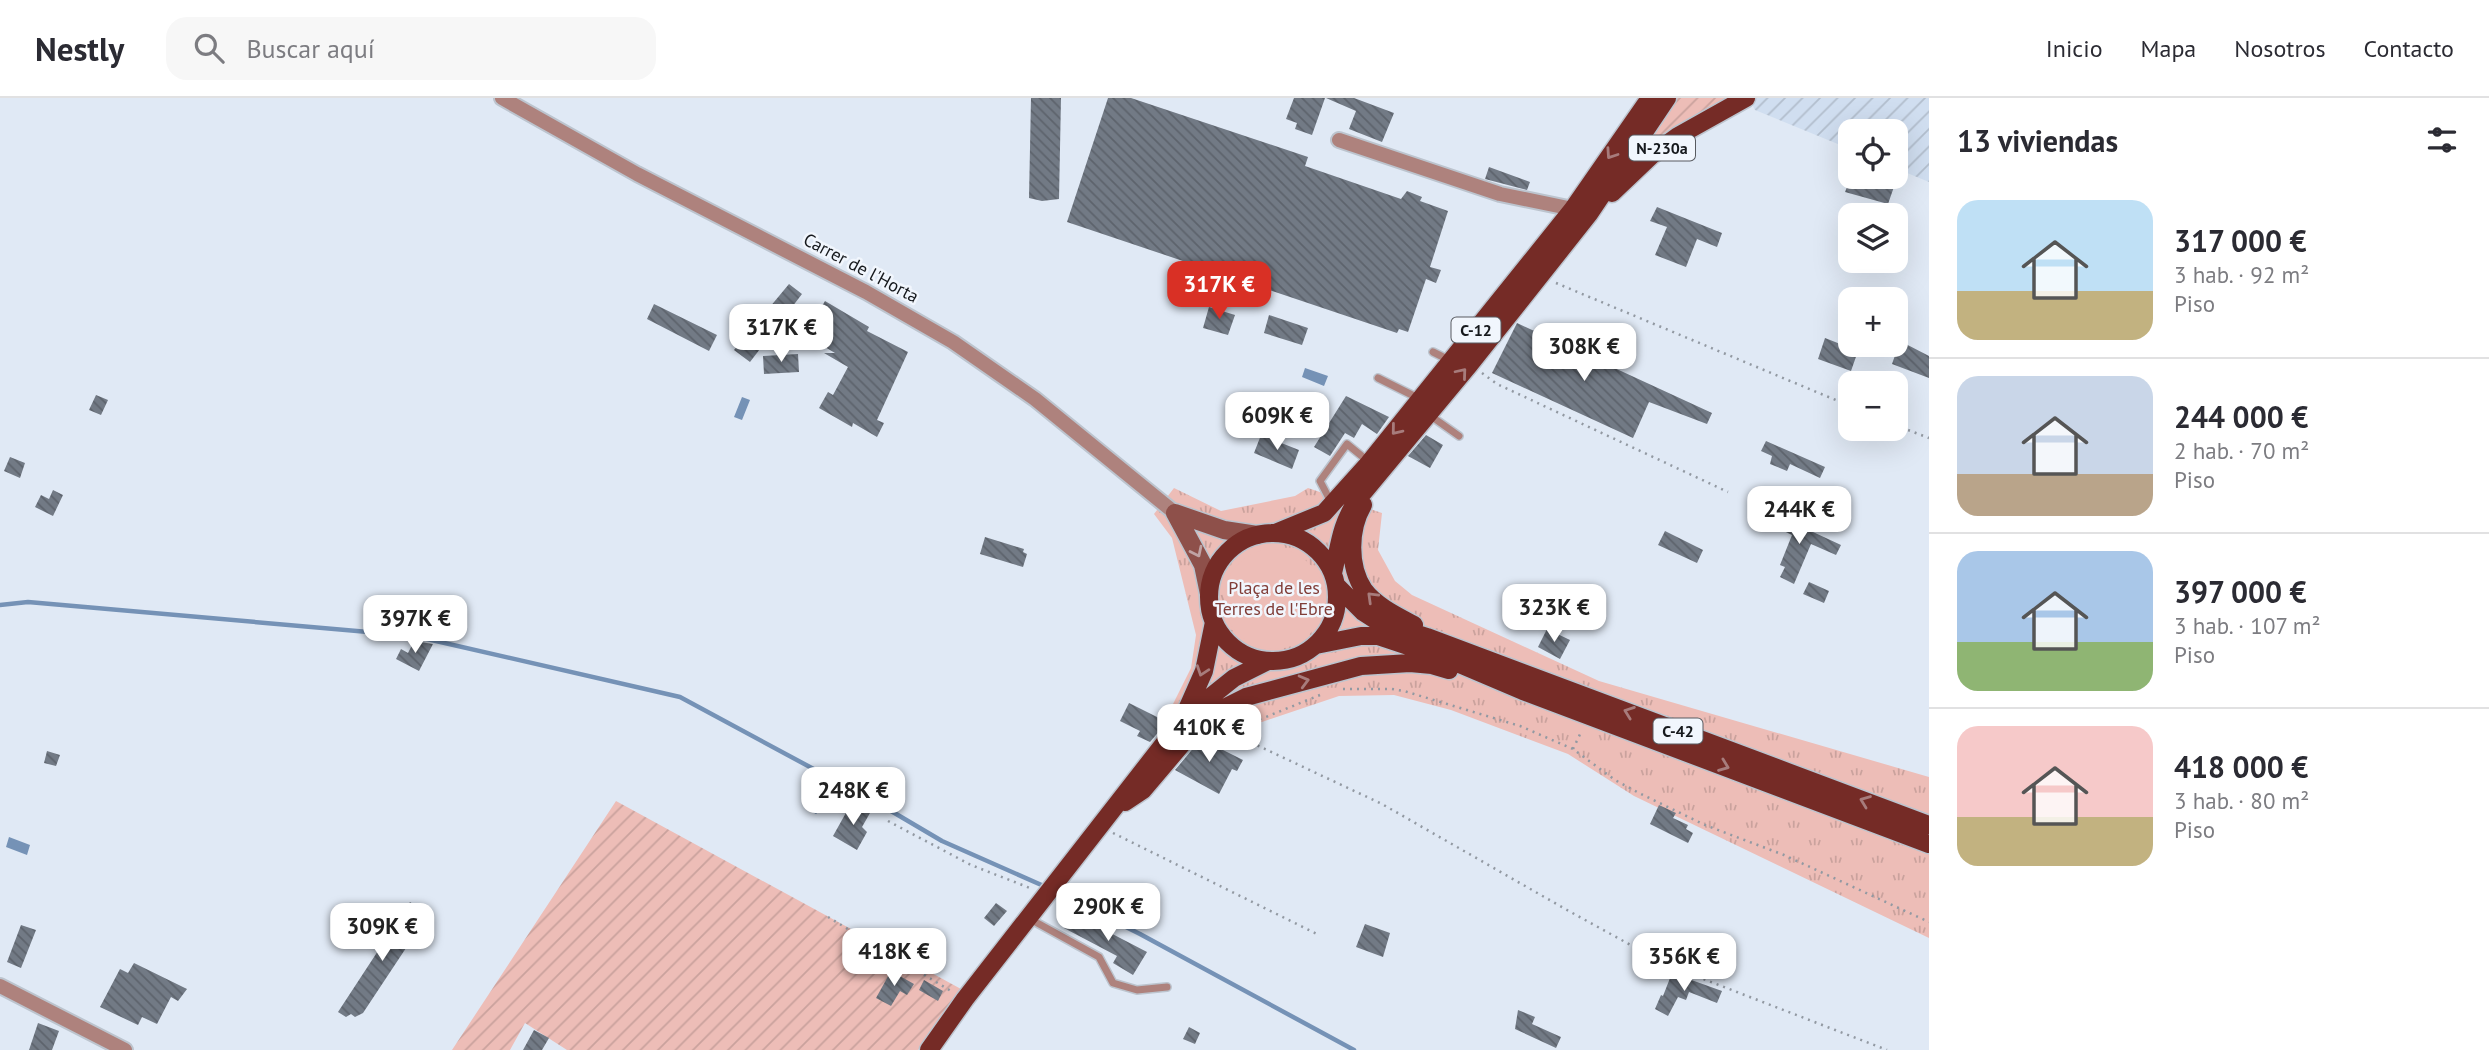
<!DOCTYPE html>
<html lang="es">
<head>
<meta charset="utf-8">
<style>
  :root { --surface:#fff; --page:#f7f7f7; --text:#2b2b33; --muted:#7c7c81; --line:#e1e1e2; --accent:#d93025 }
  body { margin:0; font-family:"PT Sans",sans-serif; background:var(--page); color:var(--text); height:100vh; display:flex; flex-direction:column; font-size:26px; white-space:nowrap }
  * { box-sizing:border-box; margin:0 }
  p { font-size:23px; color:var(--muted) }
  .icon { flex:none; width:38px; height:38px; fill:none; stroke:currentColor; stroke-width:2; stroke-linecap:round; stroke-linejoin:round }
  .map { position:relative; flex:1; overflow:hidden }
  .drawer { display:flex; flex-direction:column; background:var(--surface); width:560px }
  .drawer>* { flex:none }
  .controls { position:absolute; left:1838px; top:21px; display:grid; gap:14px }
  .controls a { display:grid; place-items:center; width:70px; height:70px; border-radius:14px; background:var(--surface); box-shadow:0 7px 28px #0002; font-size:35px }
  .price { position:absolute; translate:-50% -60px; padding:0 16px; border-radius:14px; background:#fff; color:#222; font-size:23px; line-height:46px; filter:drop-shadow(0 2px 4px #0008) }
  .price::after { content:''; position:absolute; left:50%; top:42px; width:21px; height:16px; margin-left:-10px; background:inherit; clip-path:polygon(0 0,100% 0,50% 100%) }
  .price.current { background:var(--accent); color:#fff }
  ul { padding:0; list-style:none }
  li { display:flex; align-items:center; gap:21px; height:175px; padding:0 28px }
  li+li { border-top:2px solid var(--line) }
  li span { display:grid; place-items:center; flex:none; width:196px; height:140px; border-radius:21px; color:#555 }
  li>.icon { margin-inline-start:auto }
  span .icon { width:84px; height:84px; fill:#fffc; stroke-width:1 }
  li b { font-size:30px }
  h2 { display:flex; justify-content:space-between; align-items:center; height:84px; padding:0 28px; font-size:30px }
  header { display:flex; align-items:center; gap:42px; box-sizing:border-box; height:98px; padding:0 35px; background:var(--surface); border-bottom:2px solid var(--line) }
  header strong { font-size:33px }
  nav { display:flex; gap:38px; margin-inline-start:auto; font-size:24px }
  .search { width:490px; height:63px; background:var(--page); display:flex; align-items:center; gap:18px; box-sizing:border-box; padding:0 24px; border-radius:21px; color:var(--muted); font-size:26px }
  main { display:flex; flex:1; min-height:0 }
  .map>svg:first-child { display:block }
</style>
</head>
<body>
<header>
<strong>Nestly</strong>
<div class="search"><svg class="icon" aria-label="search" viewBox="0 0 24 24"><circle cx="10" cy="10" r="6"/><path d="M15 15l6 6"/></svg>Buscar aquí</div>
<nav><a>Inicio</a><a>Mapa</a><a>Nosotros</a><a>Contacto</a></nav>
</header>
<main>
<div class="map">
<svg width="1929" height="952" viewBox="0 0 1929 952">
  <defs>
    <pattern id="industrial-furrows" width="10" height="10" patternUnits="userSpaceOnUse" patternTransform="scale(1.75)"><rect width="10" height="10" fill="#d0def0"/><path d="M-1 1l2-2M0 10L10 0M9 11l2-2" fill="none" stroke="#b2becd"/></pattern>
    <pattern id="grass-tufts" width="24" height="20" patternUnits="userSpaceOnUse" patternTransform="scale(1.75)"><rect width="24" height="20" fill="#edbdb7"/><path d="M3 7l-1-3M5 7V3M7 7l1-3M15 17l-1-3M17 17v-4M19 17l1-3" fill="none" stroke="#caa29d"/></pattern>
    <pattern id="garden-furrows" width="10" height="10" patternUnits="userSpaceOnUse" patternTransform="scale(1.75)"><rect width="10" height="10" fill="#edbdb7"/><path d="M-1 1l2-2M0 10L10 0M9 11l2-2" fill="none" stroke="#caa29d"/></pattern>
    <pattern id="building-back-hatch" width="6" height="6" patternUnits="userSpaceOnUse" patternTransform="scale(1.75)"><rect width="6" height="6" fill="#727a85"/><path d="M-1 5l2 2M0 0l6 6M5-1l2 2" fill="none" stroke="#5d636c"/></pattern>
  </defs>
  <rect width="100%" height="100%" fill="#e0e9f5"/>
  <path fill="url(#industrial-furrows)" d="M1749 0H1929V84L1895 70V33H1850V51L1755 12Z"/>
  <path fill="url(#grass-tufts)" d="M1174 390 1221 413 1295 398 1308 390 1382 415 1378 452 1395 483 1412 497 1599 583 1929 679V840L1634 698 1568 656 1451 612 1394 597 1339 598 1262 624 1213 630 1171 610 1191 570 1196 537 1172 440 1154 416Z"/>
  <path fill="#edbdb7" d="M1224 501a50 50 0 1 1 100 0a50 50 0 1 1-100 0Z"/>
  <path fill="url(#garden-furrows)" d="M1675 0H1736L1623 77Z
    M616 703 961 891 918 952H567L525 925 510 952H452Z"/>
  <path fill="#7592b6" d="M1305 270 1328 278 1324 288 1302 279Z
    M742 299 750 302 742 322 734 319Z
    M815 692 824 697 816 711 819 713 816 716 805 710Z
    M9 739 30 747 27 757 6 749Z"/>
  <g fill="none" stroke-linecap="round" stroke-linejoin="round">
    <path stroke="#7592b6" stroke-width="4.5" d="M0 507 28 504 414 538 680 599 886 710 942 743 1046 789
      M1054 793 1140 836 1354 952"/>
  </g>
  <path fill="url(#building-back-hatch)" d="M1031 0H1061L1059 101 1042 103 1029 100Z
    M1108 0H1131L1308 59 1305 68 1401 101 1407 93 1422 99 1420 103 1448 113 1430 169 1441 172 1436 185 1426 181 1408 234 1399 231 1397 235 1067 124Z
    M1294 0H1325L1312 37 1295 31 1297 25 1286 21Z
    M1326 0H1354L1394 15 1382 44 1349 31 1356 13Z
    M1489 69 1530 84 1527 92 1485 81Z
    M1851 79H1886L1896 83 1888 106 1845 94Z
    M1657 109 1722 135 1717 149 1697 141 1686 169 1655 157 1667 129 1650 123Z
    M789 186 802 196 750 264 734 252Z
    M825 203 869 229 867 233 908 254 877 322 884 325 877 339 853 325 852 329 819 310 828 294 833 297 848 269 824 255H835L805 237Z
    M654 206 717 237 709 253 647 221Z
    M1209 209 1235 217 1228 237 1203 230Z
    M1269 217 1308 230 1302 247 1264 235Z
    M1517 225 1712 315 1707 326 1649 304 1633 340 1492 275Z
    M1825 240 1858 253 1851 273 1818 261Z
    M1900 243 1929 258V280L1892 266Z
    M798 256 799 274 764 276 763 258Z
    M96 297 108 302 101 317 89 312Z
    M1346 298 1389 319 1377 336 1362 326 1354 340 1345 335 1330 358 1314 349Z
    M1261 337 1299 352 1292 371 1254 355Z
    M1426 337 1443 347 1430 370 1408 358Z
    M1766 343 1825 369 1820 380 1790 366 1787 373 1770 366 1772 358 1761 353Z
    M10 359 25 365 20 380 4 373Z
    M53 392 63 397 53 418 35 409 41 397 49 401Z
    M1770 414 1841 447 1836 457 1811 446 1794 486 1780 479 1785 469 1780 467 1792 437 1765 424Z
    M1665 433 1703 452 1697 465 1658 447Z
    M985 439 1024 451 1023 454 1027 456 1023 469 980 456Z
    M1809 484 1829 493 1824 505 1803 496Z
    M1547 531 1570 542 1560 561 1538 549Z
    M414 543 433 546 419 573 396 561 401 551 408 555Z
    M1129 605 1167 624 1150 644 1137 638 1140 633 1120 623Z
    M1206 635 1218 642 1215 648 1243 662 1237 673 1232 671 1219 696 1175 672Z
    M47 653 60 657 56 668 44 665Z
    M852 704 870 715 862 729 867 734 857 752 833 738Z
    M1659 707 1676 715 1673 720 1688 727 1686 731 1693 735 1688 745 1650 726Z
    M410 804 425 814 405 845 408 847 363 915 355 919 351 916 346 919 338 914Z
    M996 805 1007 813 994 828 984 820Z
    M1072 815 1147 854 1133 877 1113 865 1117 858 1064 830Z
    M1365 826 1390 835 1383 859 1356 849Z
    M21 827 36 832 21 870 7 864Z
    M134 865 187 891 178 903 171 899 157 926 142 919 138 927 100 909 120 871 128 875Z
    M891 873 914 886 907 897 900 893 891 908 876 900Z
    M1672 875 1722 893 1717 905 1689 894 1686 902 1678 899 1668 918 1655 911 1661 897 1663 898Z
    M924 882 943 893 938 903 919 892Z
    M1518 912 1535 919 1532 926 1561 939 1556 950 1515 931Z
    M38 925 59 933 52 952H29Z
    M1189 929 1200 935 1195 946 1183 941Z
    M534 932 549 940 542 952H523Z"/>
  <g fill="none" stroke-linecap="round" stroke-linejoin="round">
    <defs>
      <path id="lane" d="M1433 254 1451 263
        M1378 280 1418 300
        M1428 316 1459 338
        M1332 406 1320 383 1347 346 1369 364
        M1030 821 1099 859 1113 885 1137 892 1167 889"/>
      <path id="street" d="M502 0 637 76 866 194 953 244 1035 301 1175 415
        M1339 42 1500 96 1573 111
        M0 888 125 952"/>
      <path id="secondary" d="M1175 415 1203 467 1209 496
        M1175 415 1224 432 1257 437"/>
      <path id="primary" d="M1612 95 1652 57 1678 38 1746 0
        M1363 407C1349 431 1348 468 1364 492 1376 508 1397 518 1414 527
        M1209 499a64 64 0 1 1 128 0a64 64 0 1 1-128 0Z
        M1275 435 1324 415 1369 365 1573 111 1650 0
        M1333 475C1340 446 1340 429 1357 402L1470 266 1589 116 1667 0
        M1336 487 1363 514 1377 523 1427 539 1929 727
        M1316 547 1361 538H1378L1450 562 1523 593 1929 746
        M1185 616 1204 573 1214 524
        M1125 704 1143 692 1204 620 1246 599 1361 568 1410 565 1432 567 1449 572
        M929 952 965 901 1184 620 1234 580 1268 563"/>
    </defs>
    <use href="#lane" stroke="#bcc4ce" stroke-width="10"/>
    <use href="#street" stroke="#bcc4ce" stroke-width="18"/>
    <use href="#secondary" stroke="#bcc4ce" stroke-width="21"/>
    <use href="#primary" stroke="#bcc4ce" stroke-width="21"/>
    <path stroke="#9299a2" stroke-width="2.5" stroke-dasharray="2 5" stroke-linecap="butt" d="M1556 185 1850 308
      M1482 275 1497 286 1728 394
      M1895 327 1929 340
      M1343 591H1392L1404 593 1520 628 1573 651 1615 682 1639 695 1705 727 1784 757 1929 824
      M1320 597 1256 623 1246 630 1248 643 1382 706 1567 812 1667 867 1887 952
      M1573 651 1582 632
      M888 723 971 767 1030 790
      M1113 735 1317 836
      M828 819 951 893"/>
    <use href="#lane" stroke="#ae827d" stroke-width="7"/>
    <use href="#street" stroke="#ae827d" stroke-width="14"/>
    <use href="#secondary" stroke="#8e504a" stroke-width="18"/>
    <use href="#primary" stroke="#752b26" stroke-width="18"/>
  </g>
  <defs><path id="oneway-chevron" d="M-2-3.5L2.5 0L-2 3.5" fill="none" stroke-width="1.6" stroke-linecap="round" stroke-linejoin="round" transform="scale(1.75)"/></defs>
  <g stroke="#a77c7c">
    <use href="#oneway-chevron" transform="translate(1611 56) rotate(124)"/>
    <use href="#oneway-chevron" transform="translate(1462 275) rotate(-50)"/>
    <use href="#oneway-chevron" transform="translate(1396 332) rotate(129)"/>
    <use href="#oneway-chevron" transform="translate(1372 499) rotate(-136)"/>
    <use href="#oneway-chevron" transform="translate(1202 573) rotate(109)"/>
    <use href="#oneway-chevron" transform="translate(1304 583) rotate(-15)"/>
    <use href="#oneway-chevron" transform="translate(1629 614) rotate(-160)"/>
    <use href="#oneway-chevron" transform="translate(1724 668) rotate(21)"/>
    <use href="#oneway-chevron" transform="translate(1865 703) rotate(-159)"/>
  </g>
  <use stroke="#c0a3a4" href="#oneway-chevron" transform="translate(1197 454) rotate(64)"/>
  <g text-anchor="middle" stroke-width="5" stroke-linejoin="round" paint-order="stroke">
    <g fill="#f1f6fd" stroke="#585b60" stroke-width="2">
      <rect x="1629" y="37.5" width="66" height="25" rx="5"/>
      <rect x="1451.5" y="219.5" width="49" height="25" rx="5"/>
      <rect x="1653.5" y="620.5" width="49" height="25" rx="5"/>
    </g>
    <g font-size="16" font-weight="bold" fill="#16191d">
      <text x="1662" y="56">N-230a</text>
      <text x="1476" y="238">C-12</text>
      <text x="1678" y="639">C-42</text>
    </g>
    <g font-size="18" fill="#16191d" stroke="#f1f6fd">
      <text transform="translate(861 170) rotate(28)" y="6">Carrer de l'Horta</text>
    </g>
    <g font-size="18" fill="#803d38" stroke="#f1f6fd">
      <text x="1274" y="496">Plaça de les<tspan x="1274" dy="21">Terres de l'Ebre</tspan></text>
    </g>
  </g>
</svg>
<div class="controls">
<a><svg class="icon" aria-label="locate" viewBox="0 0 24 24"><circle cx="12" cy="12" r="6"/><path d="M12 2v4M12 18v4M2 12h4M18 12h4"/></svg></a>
<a><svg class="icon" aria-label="layers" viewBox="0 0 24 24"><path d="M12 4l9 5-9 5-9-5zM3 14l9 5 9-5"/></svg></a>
<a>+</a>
<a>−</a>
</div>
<b class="price current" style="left:1219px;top:223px">317K €</b>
<b class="price" style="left:781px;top:266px">317K €</b>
<b class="price" style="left:1584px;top:285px">308K €</b>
<b class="price" style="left:1277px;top:354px">609K €</b>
<b class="price" style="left:1799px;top:448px">244K €</b>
<b class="price" style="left:1554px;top:546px">323K €</b>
<b class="price" style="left:415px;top:557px">397K €</b>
<b class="price" style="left:1209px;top:666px">410K €</b>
<b class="price" style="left:853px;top:729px">248K €</b>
<b class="price" style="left:1108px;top:845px">290K €</b>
<b class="price" style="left:382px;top:865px">309K €</b>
<b class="price" style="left:894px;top:890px">418K €</b>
<b class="price" style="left:1684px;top:895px">356K €</b>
</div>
<section class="drawer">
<h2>13 viviendas<svg class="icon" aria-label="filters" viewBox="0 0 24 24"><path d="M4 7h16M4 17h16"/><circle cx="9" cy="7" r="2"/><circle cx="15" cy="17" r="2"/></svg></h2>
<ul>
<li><span style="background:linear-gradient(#bfe0f5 65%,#c2b280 0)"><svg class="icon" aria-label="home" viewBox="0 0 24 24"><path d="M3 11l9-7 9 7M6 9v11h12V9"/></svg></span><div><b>317 000 €</b><p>3 hab. · 92 m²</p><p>Piso</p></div></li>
<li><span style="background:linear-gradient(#c9d6e8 70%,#b9a48a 0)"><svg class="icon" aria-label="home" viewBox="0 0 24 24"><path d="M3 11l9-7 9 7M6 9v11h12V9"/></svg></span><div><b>244 000 €</b><p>2 hab. · 70 m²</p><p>Piso</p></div></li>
<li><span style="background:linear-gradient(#a9c7e8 65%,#8fb573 0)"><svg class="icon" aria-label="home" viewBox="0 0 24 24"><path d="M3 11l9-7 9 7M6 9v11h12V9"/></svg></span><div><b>397 000 €</b><p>3 hab. · 107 m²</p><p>Piso</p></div></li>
<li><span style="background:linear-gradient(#f6c9c9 65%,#c2b280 0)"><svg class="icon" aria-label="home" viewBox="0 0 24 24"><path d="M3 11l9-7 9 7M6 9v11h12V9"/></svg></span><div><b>418 000 €</b><p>3 hab. · 80 m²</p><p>Piso</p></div></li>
</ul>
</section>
</main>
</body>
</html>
